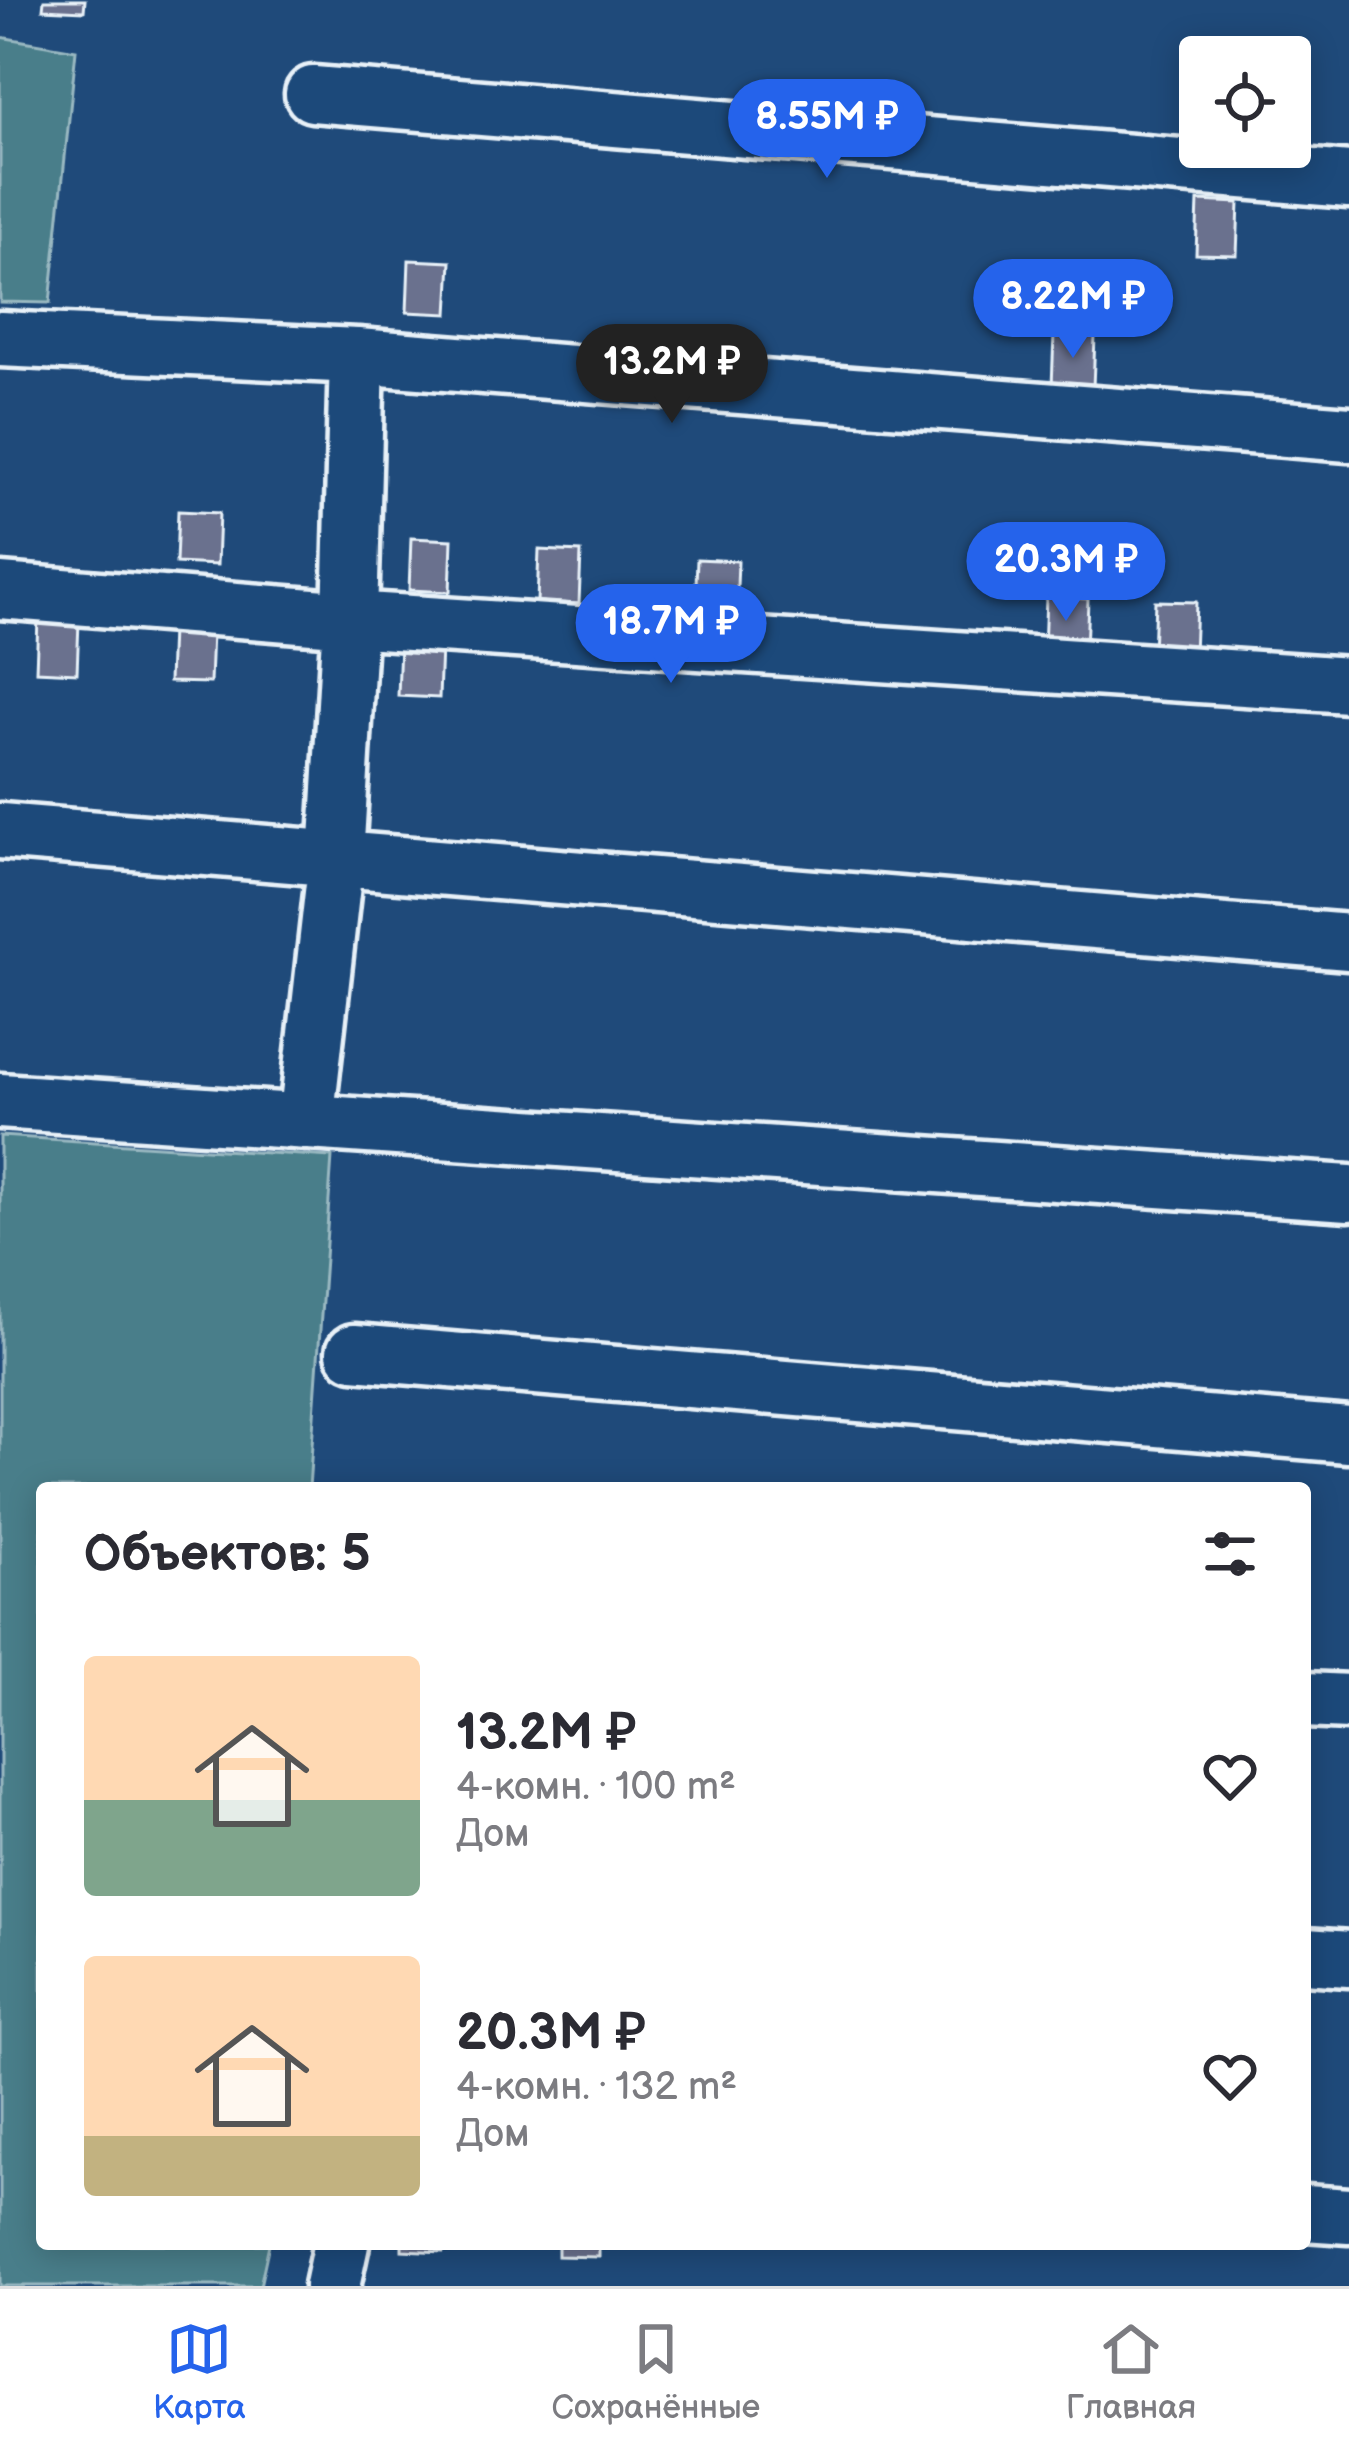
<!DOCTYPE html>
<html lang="ru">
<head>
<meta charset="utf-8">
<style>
  :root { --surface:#fff; --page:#f2f2f3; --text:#2b2b33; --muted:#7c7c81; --line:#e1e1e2; --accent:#2563eb }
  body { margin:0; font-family:"Balsamiq Sans",sans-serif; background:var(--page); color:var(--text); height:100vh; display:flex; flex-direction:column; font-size:45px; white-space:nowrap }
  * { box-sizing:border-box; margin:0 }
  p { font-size:39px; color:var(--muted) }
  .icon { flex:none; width:66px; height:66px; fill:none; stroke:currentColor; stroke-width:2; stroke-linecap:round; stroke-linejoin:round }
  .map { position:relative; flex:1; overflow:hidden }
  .side { position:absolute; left:36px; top:1482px; width:1275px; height:768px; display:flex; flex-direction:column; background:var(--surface); border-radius:12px; box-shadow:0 6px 30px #0003 }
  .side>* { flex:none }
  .buttons { position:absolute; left:1179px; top:36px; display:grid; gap:24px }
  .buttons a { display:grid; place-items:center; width:132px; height:132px; border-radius:12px; background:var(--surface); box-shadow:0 6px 30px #0003; font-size:60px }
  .price { position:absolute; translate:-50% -102px; padding:0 27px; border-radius:42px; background:var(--accent); color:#fff; font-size:39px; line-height:78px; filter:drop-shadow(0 3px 6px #0008) }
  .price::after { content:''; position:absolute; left:50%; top:72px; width:36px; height:27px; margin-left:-18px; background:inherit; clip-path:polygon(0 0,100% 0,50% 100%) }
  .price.selected { background:#222; color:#fff }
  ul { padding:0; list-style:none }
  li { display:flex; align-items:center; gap:36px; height:300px; padding:0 48px }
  li span { display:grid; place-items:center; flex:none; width:336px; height:240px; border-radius:12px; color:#555 }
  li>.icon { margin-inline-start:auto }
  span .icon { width:144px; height:144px; fill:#fffc; stroke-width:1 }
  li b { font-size:51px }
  h2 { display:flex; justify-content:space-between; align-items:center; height:144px; padding:0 48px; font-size:51px }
  .tab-bar { display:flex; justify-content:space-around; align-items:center; height:168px; border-top:3px solid var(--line); background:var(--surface); font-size:33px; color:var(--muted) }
  .tab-bar a { display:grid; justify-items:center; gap:6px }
  .tab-bar .selected { color:var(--accent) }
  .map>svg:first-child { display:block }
</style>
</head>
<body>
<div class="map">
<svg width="1349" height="2286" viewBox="0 0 1349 2286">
  <rect width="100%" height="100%" fill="#1f4a7a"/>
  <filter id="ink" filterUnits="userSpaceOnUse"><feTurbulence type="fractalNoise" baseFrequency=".00833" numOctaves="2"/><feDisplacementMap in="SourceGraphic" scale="24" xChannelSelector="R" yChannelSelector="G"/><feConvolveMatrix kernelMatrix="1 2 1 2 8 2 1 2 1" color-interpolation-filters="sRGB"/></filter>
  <g filter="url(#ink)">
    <path fill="#4a7e8a" stroke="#99b8c1" stroke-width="3" d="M0 37 76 50 50 303 0 302Z
      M0 1136 332 1157 309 1488H42V2244H269L260 2286H0Z"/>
    <path fill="#6a718e" stroke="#e8f1f8" stroke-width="3" d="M44 0H85L84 11 43 9Z
      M1198 201 1239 203 1237 255 1196 254Z
      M409 260 451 262 448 314 407 312Z
      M1054 334 1095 336 1093 388 1052 387Z
      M178 511 219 513 217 565 176 563Z
      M411 538 452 540 450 592 409 590Z
      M539 550 581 552 579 604 537 602Z
      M697 559 738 561 736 613 695 612Z
      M1046 597 1088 599 1086 651 1044 649Z
      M1155 601 1196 602 1194 654 1153 653Z
      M38 619 79 621 77 673 36 671Z
      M171 629 212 631 210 683 169 682Z
      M400 644 441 646 439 698 398 696Z
      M402 2244H444L443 2252 402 2250Z
      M558 2244H599V2257L558 2256Z"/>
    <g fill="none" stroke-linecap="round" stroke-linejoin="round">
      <defs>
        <path id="minor" d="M313 94 1349 180
          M0 339 357 356 1349 434
          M0 591 350 619 1349 685
          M0 831 1349 942
          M0 1101 1349 1193
          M306 1122 336 858 350 619 357 356
          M354 1352 1349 1435
          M1305 1700 1349 1702
          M1305 1956 1349 1959
          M1305 2213 1349 2216
          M332 2286 341 2244"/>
      </defs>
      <use href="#minor" stroke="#e8f1f8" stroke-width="63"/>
      <use href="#minor" stroke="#1f4a7a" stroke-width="54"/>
    </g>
  </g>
</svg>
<div class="buttons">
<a><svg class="icon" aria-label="locate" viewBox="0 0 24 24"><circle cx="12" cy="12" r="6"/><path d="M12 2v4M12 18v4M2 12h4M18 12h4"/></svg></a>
</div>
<b class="price" style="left:827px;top:181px">8.55M ₽</b>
<b class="price" style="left:1073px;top:361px">8.22M ₽</b>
<b class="price selected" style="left:672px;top:426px">13.2M ₽</b>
<b class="price" style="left:1066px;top:624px">20.3M ₽</b>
<b class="price" style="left:671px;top:686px">18.7M ₽</b>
<section class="side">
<h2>Объектов: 5<svg class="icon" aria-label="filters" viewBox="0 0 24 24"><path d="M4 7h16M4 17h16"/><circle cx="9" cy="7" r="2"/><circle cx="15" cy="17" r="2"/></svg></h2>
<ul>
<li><span style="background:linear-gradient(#ffd9b3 60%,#7fa58c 0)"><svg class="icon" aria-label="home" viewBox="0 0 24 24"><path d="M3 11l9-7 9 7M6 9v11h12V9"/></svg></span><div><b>13.2M ₽</b><p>4-комн. · 100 m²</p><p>Дом</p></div><svg class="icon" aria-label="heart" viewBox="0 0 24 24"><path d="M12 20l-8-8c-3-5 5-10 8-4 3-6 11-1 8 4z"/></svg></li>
<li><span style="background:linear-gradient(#ffd9b3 75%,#c2b280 0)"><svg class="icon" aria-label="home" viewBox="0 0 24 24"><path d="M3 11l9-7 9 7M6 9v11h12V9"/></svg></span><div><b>20.3M ₽</b><p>4-комн. · 132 m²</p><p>Дом</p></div><svg class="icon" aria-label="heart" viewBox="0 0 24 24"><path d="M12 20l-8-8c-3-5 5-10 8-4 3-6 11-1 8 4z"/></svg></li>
</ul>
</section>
</div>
<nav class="tab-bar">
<a class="selected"><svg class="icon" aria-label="map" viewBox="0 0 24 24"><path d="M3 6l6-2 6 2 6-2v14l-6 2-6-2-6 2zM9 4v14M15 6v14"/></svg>Карта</a>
<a><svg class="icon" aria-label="saved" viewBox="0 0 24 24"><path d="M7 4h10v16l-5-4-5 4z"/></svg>Сохранённые</a>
<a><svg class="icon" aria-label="home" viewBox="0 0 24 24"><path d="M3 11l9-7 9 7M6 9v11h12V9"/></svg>Главная</a>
</nav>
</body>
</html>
